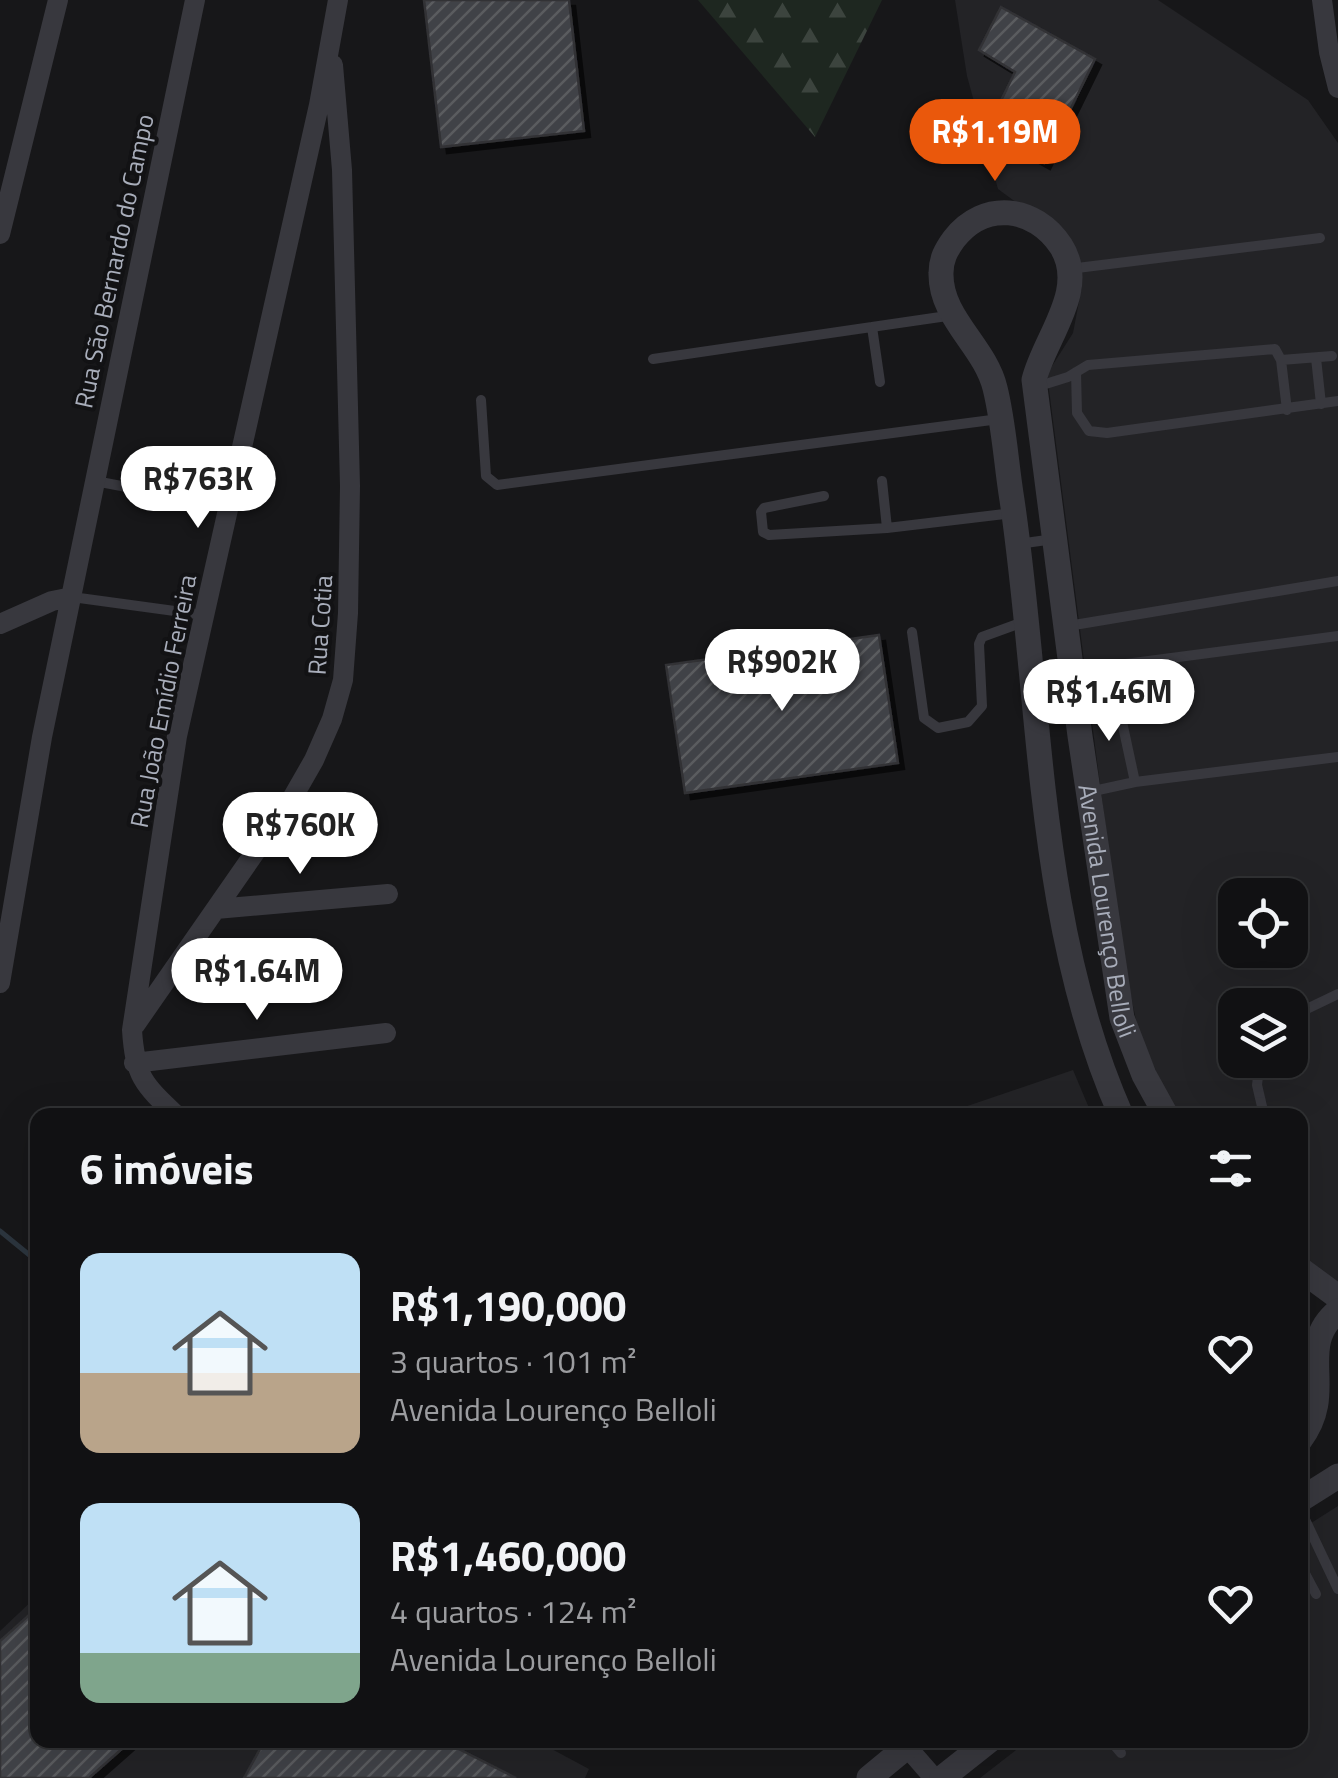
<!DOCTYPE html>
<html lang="pt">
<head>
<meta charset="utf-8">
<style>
  :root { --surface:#111113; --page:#1a1a1c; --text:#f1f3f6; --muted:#9c9da0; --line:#303133; --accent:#ea580c }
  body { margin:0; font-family:"Titillium Web",sans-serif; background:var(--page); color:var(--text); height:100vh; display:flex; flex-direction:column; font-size:38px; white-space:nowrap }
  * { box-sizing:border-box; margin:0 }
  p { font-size:32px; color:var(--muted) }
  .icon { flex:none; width:55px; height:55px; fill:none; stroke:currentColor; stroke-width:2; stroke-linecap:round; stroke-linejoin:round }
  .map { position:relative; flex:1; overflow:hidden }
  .panel { position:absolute; left:30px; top:1108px; width:1278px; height:640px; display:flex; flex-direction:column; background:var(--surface); border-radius:20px; box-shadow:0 10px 40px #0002,0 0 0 2px var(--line) }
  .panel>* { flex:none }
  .tools { position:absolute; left:1218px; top:878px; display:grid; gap:20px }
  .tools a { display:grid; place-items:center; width:90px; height:90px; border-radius:20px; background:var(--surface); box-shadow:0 10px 40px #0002,0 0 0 2px var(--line); font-size:50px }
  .price { position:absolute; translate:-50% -85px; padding:0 22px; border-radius:35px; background:#fff; color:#222; font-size:32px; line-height:65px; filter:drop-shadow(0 2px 5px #0008) }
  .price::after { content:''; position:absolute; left:50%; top:60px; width:30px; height:22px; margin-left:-15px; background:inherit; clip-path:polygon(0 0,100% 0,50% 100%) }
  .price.current { background:var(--accent); color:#fff }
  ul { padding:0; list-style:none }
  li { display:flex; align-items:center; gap:30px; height:250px; padding:0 50px }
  li span { display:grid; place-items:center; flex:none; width:280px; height:200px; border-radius:20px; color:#555 }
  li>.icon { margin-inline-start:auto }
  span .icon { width:120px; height:120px; fill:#fffc; stroke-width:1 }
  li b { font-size:42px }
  h2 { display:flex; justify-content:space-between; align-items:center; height:120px; padding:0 50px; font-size:42px }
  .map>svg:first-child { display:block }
</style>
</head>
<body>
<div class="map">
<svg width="1338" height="1778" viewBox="0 0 1338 1778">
  <defs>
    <pattern id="forest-firs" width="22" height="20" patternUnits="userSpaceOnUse" patternTransform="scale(2.5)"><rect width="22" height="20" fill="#1e2720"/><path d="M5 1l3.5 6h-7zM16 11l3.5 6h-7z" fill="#3c443e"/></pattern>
    <pattern id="building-hatch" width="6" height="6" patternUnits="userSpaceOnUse" patternTransform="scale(2.5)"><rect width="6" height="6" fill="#414246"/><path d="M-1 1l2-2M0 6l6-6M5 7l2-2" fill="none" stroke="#5a5b5f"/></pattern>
    <filter id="shadow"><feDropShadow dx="6" dy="6" stdDeviation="0" flood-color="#0009"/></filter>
  </defs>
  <rect width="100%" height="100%" fill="#171719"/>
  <path fill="#232326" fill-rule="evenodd" d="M955 0H1158L1308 100 1338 143V1288L1300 1262V1115H1176L1139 1034 1122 954 1047 374 1073 333 1082 286 1066 239 998 189 967 76ZM1235 895H1290V950H1235ZM1235 1005H1290V1060H1235Z
    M1073 1070 1092 1115H941Z
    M1338 1506V1778H980L1029 1740H1300V1530Z
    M37 1596 38 1740H535L589 1769 585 1778H0V1631Z"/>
  <path fill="url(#forest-firs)" d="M698 0H882L815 137Z"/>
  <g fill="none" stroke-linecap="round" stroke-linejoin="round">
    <path stroke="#2c353e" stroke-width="5" d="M0 1231 38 1262"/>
  </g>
  <path fill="url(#building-hatch)" stroke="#313135" stroke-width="2.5" filter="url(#shadow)" d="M424 0H569L584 131 441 147Z
    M1001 7 1095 59 1044 163 1015 147 1020 136 994 115 1015 72 979 50Z
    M879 635 898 763 685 793 666 665Z
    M38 1607V1740H132L89 1778H0V1641Z
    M265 1740H441L516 1778H244Z"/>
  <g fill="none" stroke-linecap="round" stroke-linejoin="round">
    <path stroke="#38383e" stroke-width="10" d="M1069 269 1320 238
      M872 327 880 382
      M1316 358 1321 404
      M653 359 954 315
      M1281 360 1287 410
      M1076 372 1077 413 1089 431 1107 433 1338 401
      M1036 387 1068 377 1088 365 1275 349 1281 360 1332 356
      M481 400 486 476 497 485 999 419
      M95 481 158 493 195 486 233 485
      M882 481 887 528
      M824 496 764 508 761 512 763 532 769 535 887 528 1013 513
      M1018 544 1054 539
      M72 597 204 615
      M1068 626 1338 581
      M912 632 924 718 938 728 968 722 982 706 979 644 982 637 1026 621
      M1072 671 1338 636
      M1135 782 1338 757
      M1089 792 1135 782 1121 717
      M1290 1017 1338 994
      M1260 1060 1257 1085 1264 1115
      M1300 1509 1338 1589
      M1300 1564 1316 1594
      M1110 1740 1121 1753
      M1255 1740 1257 1744"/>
    <path stroke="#38383e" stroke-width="20" d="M1322 0 1329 52 1338 88
      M0 234 58 0
      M0 624 52 601 72 597
      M216 909 388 894
      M0 983 42 737 195 0
      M135 1025 290 802 314 760 332 719 343 680 348 613 350 486 342 170 333 65
      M134 1063 386 1033
      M176 1115C143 1084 135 1076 132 1030L177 736 319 105 338 0
      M907 1747 934 1778"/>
    <g stroke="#38383e" stroke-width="25">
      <path id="s1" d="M1121 1115C1036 923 1042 704 1012 500 1006 463 1004 424 995 388 985 346 940 318 941 273 941 259 946 250 954 239 984 200 1035 206 1061 246 1089 290 1044 338 1034 380L1080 736 1122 1018 1144 1075 1166 1115"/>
      <path d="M1300 1269 1338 1297"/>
      <path d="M1300 1440C1338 1391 1294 1347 1338 1311"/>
      <path d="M1300 1500 1338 1476"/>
      <path d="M869 1778 915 1740"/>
      <path d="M942 1778 990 1740"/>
    </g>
  </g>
  <g text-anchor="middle" stroke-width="8" stroke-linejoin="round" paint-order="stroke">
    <g font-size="25" fill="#a8adba" stroke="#121214">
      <text transform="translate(114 261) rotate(-78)" y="9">Rua São Bernardo do Campo</text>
      <text transform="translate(320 625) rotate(-86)" y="9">Rua Cotia</text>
      <text transform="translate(163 701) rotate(-79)" y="9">Rua João Emídio Ferreira</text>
      <text dy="9" stroke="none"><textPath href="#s1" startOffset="1712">Avenida Lourenço Belloli</textPath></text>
    </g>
  </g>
</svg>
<div class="tools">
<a><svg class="icon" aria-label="locate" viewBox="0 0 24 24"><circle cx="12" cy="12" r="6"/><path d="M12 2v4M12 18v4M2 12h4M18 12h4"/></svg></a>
<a><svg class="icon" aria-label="layers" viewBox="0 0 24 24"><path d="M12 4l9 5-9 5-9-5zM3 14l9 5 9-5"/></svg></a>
</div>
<b class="price current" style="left:995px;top:184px">R$1.19M</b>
<b class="price" style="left:198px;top:531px">R$763K</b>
<b class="price" style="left:782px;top:714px">R$902K</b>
<b class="price" style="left:1109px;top:744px">R$1.46M</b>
<b class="price" style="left:300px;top:877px">R$760K</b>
<b class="price" style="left:257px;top:1023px">R$1.64M</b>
<section class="panel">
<h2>6 imóveis<svg class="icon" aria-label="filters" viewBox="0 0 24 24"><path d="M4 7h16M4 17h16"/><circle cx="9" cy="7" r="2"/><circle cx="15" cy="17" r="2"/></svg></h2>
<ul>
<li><span style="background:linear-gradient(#bfe0f5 60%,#b9a48a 0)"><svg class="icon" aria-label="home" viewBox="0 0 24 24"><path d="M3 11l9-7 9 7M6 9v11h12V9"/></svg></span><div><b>R$1,190,000</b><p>3 quartos · 101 m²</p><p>Avenida Lourenço Belloli</p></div><svg class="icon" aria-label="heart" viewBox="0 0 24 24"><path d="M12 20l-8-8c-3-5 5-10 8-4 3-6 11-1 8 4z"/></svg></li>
<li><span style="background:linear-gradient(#bfe0f5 75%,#7fa58c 0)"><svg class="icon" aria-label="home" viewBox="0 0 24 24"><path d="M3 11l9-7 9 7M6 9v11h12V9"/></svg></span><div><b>R$1,460,000</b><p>4 quartos · 124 m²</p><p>Avenida Lourenço Belloli</p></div><svg class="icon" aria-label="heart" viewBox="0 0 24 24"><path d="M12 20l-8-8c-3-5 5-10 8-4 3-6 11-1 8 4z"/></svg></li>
</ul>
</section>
</div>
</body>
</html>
